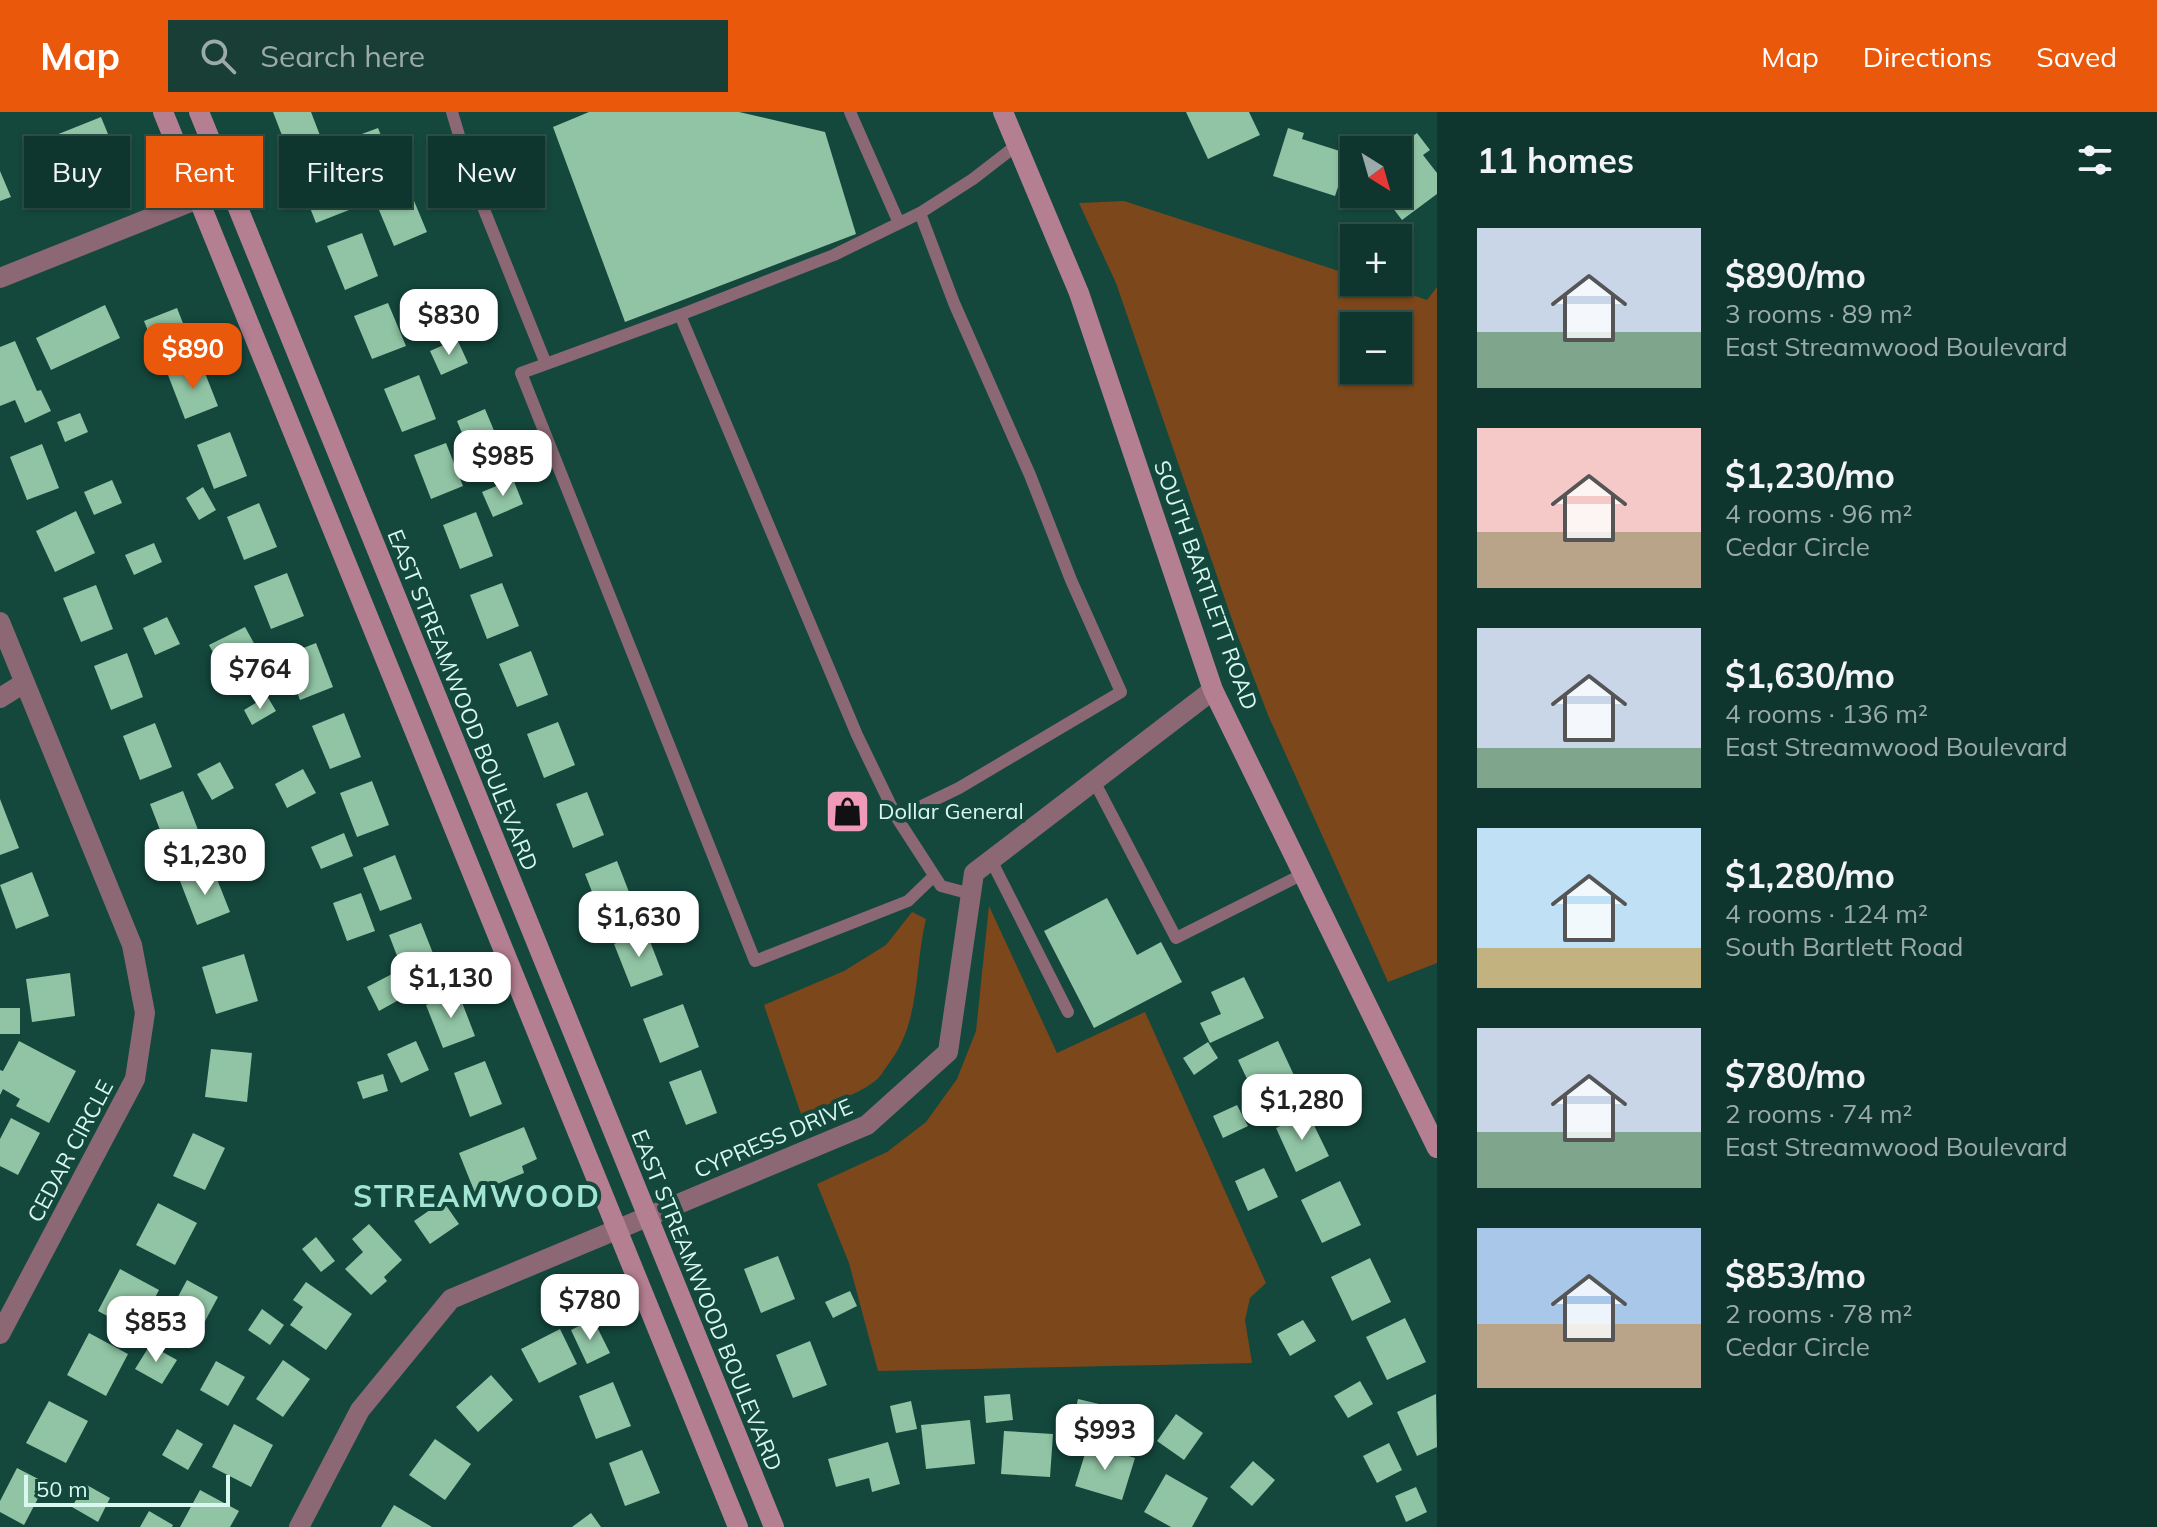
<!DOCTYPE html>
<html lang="en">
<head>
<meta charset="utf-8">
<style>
  :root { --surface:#0f362e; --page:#183e36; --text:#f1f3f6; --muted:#9babaa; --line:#2f504a; --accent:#ea580c }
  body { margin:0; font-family:Mulish,sans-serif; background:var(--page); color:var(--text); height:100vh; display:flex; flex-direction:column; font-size:30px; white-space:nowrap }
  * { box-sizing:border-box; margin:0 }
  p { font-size:26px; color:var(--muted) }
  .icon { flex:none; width:44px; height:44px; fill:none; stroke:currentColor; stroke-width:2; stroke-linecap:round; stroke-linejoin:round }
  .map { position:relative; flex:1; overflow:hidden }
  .details { display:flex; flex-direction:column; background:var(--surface); width:720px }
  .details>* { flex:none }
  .top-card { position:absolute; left:24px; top:24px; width:760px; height:72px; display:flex; gap:16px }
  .needle { width:52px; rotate:143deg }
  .buttons { position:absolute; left:1340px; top:24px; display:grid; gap:16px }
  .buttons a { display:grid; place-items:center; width:72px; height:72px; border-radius:0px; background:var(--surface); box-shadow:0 2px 6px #0004,0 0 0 2px var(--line); font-size:40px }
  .scale { position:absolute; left:24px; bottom:20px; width:206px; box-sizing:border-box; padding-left:8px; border:4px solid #d8f8ef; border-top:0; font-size:22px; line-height:28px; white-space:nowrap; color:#d8f8ef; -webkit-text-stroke:6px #14483d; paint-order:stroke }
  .price { position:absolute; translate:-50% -68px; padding:0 18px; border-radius:16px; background:#fff; color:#222; font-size:26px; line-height:52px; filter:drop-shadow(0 2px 4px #0008) }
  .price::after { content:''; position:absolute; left:50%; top:48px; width:24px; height:18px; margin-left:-12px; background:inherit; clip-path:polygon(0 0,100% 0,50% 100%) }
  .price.on { background:var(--accent); color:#fff }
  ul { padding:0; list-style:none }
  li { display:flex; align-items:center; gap:24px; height:200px; padding:0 40px }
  li span { display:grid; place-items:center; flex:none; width:224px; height:160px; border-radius:0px; color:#555 }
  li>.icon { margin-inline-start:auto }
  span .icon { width:96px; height:96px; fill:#fffc; stroke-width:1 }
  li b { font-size:34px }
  h2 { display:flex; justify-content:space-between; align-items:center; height:96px; padding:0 40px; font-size:34px }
  .pill { padding:0 28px; border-radius:0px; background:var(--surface); box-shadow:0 2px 6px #0004,0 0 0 2px var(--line); font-size:28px; line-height:72px }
  .pill.on { background:var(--accent); color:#fff }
  header { display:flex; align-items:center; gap:48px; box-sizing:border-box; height:112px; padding:0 40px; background:var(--accent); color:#fff }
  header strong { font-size:38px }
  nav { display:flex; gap:44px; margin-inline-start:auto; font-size:28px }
  .search { width:560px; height:72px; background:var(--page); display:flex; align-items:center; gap:20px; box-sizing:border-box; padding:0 28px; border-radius:0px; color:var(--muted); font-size:30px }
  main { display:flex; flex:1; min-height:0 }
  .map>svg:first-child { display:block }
</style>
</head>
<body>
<header>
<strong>Map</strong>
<div class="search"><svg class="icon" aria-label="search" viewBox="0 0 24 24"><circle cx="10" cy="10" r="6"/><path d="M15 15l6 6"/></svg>Search here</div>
<nav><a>Map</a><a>Directions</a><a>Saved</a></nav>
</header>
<main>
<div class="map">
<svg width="1437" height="1415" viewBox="0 0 1437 1415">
  <rect width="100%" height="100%" fill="#14483d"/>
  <path fill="#7c471a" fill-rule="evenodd" d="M1124 89 1354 164V170H1372L1427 188 1437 175V851L1388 870 1268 603 1237 522 1116 171 1079 91ZM1354 214H1398V258H1354Z
    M989 794 1057 941 1145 900 1266 1171 1250 1186 1245 1208 1252 1251 878 1259 849 1151 817 1072 887 1040 926 1010 957 967 976 919Z
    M912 800 926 807C914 856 921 908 890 950 885 956 881 965 875 969 854 985 825 993 801 1002L764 893 844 859 886 833Z"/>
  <path fill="#90c4a4" d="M273 0H311L321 26 288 39Z
    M589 0H739L825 20 856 122 625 210 553 15Z
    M1186 0H1249L1260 23 1208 47Z
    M101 5 117 44 72 63 56 23Z
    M378 16 388 41 361 51 351 26Z
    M1288 16 1304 21 1302 27 1349 42 1335 84 1273 64Z
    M1417 21 1430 38 1423 43 1437 61V82L1402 108 1382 82H1398V38H1394Z
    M47 41 59 65 35 76 24 52Z
    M332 55 349 98 316 111 299 68Z
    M0 59 11 85 0 89Z
    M412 84 427 120 394 134 379 98Z
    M362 121 378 164 345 178 327 134Z
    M388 191 406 234 372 247 354 204Z
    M105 193 120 226 51 258 36 226Z
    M177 196 194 239 161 252 144 209Z
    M457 227 468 251 441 263 430 239Z
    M15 229 37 279 41 278 51 299 25 311 15 288 0 294V235Z
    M201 251 218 294 185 307 168 263Z
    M419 263 436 307 402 320 384 277Z
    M485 297 495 321 467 333 457 309Z
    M80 301 88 320 65 330 57 310Z
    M230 320 247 364 214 377 197 333Z
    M446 331 463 374 431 387 414 343Z
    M42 332 59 376 27 388 10 345Z
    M513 367 523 392 493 405 482 380Z
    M112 368 122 391 94 403 84 380Z
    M203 375 216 398 199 408 186 386Z
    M259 391 277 435 244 448 227 405Z
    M76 399 95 441 55 460 36 419Z
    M476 400 493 444 460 457 443 413Z
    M154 431 162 450 134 463 125 443Z
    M287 461 304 504 271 517 254 474Z
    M502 471 519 514 487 527 470 483Z
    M96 473 113 517 81 530 63 486Z
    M167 505 180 532 155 543 143 516Z
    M245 515 259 540 223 559 209 533Z
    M316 531 333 575 300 588 283 544Z
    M531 539 548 583 517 595 499 552Z
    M127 541 143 585 111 598 94 554Z
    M267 584 276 599 252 613 244 598Z
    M344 601 361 645 330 657 312 614Z
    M558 610 575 653 544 666 527 622Z
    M155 611 172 655 140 668 123 624Z
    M220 650 234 676 212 688 197 662Z
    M303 657 316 681 287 696 275 672Z
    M372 669 389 713 357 725 340 681Z
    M183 679 200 723 167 736 150 692Z
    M587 680 604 723 573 736 556 692Z
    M0 687 19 736 0 743Z
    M344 721 353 744 321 757 311 735Z
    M395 743 412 787 380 799 363 756Z
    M617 749 634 793 602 805 585 762Z
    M213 757 230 800 197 813 180 769Z
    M32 760 49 804 16 817 0 773Z
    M361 781 375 819 347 829 333 791Z
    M1107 786 1137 843 1161 830 1182 870 1094 916 1044 819Z
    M421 811 438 854 406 867 389 823Z
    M646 819 663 863 631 875 614 832Z
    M244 842 258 889 216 902 202 855Z
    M70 861 75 904 32 910 26 867Z
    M392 862 404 885 379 899 367 875Z
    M1244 865 1264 906 1210 931 1200 911 1221 902 1211 880Z
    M458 880 475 924 443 936 426 893Z
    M683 892 699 935 660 951 643 907Z
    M0 896H20V922H0Z
    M19 929 76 959 49 1011 16 994 20 987 3 977 0 983V958L3 959Z
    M416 929 429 958 401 971 387 942Z
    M1278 929 1299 974 1259 992 1238 948Z
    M1208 930 1218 946 1194 963 1183 946Z
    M211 937 252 941 247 990 205 985Z
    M485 949 502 992 470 1005 454 961Z
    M701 958 717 1001 686 1013 669 970Z
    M383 962 388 979 363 987 357 970Z
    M1237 993 1248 1014 1223 1026 1213 1004Z
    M1308 1001 1329 1044 1296 1060 1276 1016Z
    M11 1006 40 1021 18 1063 0 1054V1027Z
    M524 1015 537 1047 522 1054 524 1061 475 1081 459 1041Z
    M193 1021 225 1036 205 1078 173 1064Z
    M1264 1056 1278 1085 1248 1099 1235 1069Z
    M1340 1069 1361 1113 1322 1131 1301 1088Z
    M443 1089 459 1112 430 1132 414 1109Z
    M158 1091 197 1111 175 1153 136 1133Z
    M369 1112 402 1148 384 1165 387 1169 371 1183 345 1157 363 1140 352 1127Z
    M316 1125 335 1149 321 1160 302 1137Z
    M778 1144 795 1187 761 1201 744 1157Z
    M1370 1146 1391 1190 1352 1209 1331 1165Z
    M120 1157 159 1178 137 1220 98 1199Z
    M187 1168 218 1185 204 1211 173 1194Z
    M306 1170 352 1202 326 1238 290 1213 303 1195 293 1188Z
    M850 1179 857 1194 833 1206 825 1190Z
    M262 1197 284 1213 270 1233 248 1218Z
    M1405 1206 1426 1250 1387 1268 1366 1225Z
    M593 1207 610 1241 587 1252 571 1218Z
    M1303 1208 1316 1229 1290 1244 1277 1222Z
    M560 1217 577 1252 539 1271 521 1237Z
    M89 1221 128 1242 106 1284 67 1263Z
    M810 1229 827 1273 793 1286 776 1243Z
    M150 1233 177 1248 162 1272 135 1257Z
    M283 1248 310 1267 283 1305 256 1287Z
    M216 1249 245 1265 228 1294 200 1278Z
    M491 1263 513 1288 478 1320 456 1295Z
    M1360 1269 1373 1292 1348 1306 1334 1284Z
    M613 1270 631 1314 596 1327 579 1284Z
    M1010 1282 1013 1308 986 1311 984 1284Z
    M1436 1282 1437 1335 1417 1344 1397 1300Z
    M1078 1287 1103 1293 1096 1318 1072 1312Z
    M49 1289 88 1309 66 1351 26 1331Z
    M911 1289 917 1317 896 1321 890 1294Z
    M1176 1302 1203 1321 1184 1348 1157 1329Z
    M970 1308 975 1352 926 1357 921 1313Z
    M234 1312 273 1333 251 1375 212 1355Z
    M177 1317 203 1332 188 1358 162 1343Z
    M1004 1319 1053 1322 1050 1365 1001 1362Z
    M435 1327 471 1352 445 1388 409 1363Z
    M888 1330 900 1372 872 1380 869 1366 836 1375 828 1347Z
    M1389 1331 1402 1358 1377 1371 1363 1344Z
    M1088 1332 1135 1346 1122 1388 1075 1374Z
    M642 1338 660 1381 625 1394 609 1351Z
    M1253 1349 1275 1368 1252 1394 1230 1375Z
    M17 1356 46 1371 24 1413 0 1400V1389Z
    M1166 1362 1208 1386 1192 1415H1171L1144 1400Z
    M85 1372 110 1386 98 1410 72 1395Z
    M1416 1375 1427 1400 1406 1410 1395 1384Z
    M200 1378 239 1399 230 1415H180Z
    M394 1393 432 1415H381Z
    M149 1399 173 1413 172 1415H140Z
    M591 1401 601 1415H572Z"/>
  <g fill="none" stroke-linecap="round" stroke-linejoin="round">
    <path stroke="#8b6874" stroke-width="12" d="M452 0 473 70 546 252 680 203
      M850 0 899 111
      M546 252 521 261 755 849 908 789 934 764
      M1094 669 1176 826 1303 762
      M897 706 959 676 1121 580 1071 468 1030 363 954 191 920 101
      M991 748 1068 900
      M971 782 941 774 897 706 857 623 680 203 834 143 920 101 973 67 1017 33"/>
    <path stroke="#8b6874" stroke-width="20" d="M0 166 228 75
      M0 510 132 833 145 901 135 967 0 1222
      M0 586 24 571
      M299 1415 360 1298 451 1187 867 1013 948 940 974 761 1213 578"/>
    <path stroke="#b57f92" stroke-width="20" d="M163 0 738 1415
      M199 0 774 1415
      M1003 0 1079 181 1213 578 1437 1036"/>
  </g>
  <defs>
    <symbol id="shop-square" viewBox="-11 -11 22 22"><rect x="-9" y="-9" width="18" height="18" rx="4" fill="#ef9ab8" stroke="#14483d"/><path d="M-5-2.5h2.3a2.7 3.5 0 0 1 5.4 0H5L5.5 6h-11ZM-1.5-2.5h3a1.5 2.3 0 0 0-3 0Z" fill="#111"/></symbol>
  </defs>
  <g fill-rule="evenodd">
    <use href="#shop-square" x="822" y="674" width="51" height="51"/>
  </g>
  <g text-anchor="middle" stroke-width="8" stroke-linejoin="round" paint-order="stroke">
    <g font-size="22" fill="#d8f8ef" stroke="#14483d">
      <text transform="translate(1206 473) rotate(70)" y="8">SOUTH BARTLETT ROAD</text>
      <text transform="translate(463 588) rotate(68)" y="8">EAST STREAMWOOD BOULEVARD</text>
      <text transform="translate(773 1026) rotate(-23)" y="8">CYPRESS DRIVE</text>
      <text transform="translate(70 1039) rotate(-62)" y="8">CEDAR CIRCLE</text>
      <text transform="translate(707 1188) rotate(68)" y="8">EAST STREAMWOOD BOULEVARD</text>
    </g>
    <g font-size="22" fill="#d8f8ef" stroke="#14483d" text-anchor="start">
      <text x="878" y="707">Dollar General</text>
    </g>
    <g font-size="30" font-weight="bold" letter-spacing="2" fill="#a2e5d3" stroke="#14483d">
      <text x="477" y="1095">STREAMWOOD</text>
    </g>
  </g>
</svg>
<div class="buttons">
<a><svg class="needle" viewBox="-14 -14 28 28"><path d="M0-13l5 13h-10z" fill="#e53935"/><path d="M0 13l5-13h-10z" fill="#9babaa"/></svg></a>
<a>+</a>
<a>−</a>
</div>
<div class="scale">50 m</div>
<b class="price" style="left:449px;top:245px">$830</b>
<b class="price on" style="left:193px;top:279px">$890</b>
<b class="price" style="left:503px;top:386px">$985</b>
<b class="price" style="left:260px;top:599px">$764</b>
<b class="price" style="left:205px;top:785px">$1,230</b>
<b class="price" style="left:639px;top:847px">$1,630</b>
<b class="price" style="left:451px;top:908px">$1,130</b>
<b class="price" style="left:1302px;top:1030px">$1,280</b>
<b class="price" style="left:590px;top:1230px">$780</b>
<b class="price" style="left:156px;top:1252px">$853</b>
<b class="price" style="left:1105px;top:1360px">$993</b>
<div class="top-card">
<a class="pill">Buy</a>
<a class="pill on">Rent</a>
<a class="pill">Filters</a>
<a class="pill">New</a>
</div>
</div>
<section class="details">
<h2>11 homes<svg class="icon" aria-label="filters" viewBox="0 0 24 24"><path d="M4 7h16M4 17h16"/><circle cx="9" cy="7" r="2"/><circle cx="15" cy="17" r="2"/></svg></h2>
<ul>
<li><span style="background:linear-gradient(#c9d6e8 65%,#7fa58c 0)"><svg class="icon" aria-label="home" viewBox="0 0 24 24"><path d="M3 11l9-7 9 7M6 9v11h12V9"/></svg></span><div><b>$890/mo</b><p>3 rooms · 89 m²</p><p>East Streamwood Boulevard</p></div></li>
<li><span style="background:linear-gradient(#f6c9c9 65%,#b9a48a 0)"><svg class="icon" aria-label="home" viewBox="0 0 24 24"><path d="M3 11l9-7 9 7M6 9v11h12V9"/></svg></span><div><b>$1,230/mo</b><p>4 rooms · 96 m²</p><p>Cedar Circle</p></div></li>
<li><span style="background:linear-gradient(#c9d6e8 75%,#7fa58c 0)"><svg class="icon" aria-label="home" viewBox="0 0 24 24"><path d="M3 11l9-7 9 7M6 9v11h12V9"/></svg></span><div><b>$1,630/mo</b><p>4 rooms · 136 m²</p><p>East Streamwood Boulevard</p></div></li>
<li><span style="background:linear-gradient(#bfe0f5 75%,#c2b280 0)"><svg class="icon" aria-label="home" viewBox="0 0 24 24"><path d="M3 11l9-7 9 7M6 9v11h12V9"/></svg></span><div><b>$1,280/mo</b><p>4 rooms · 124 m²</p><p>South Bartlett Road</p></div></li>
<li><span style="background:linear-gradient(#c9d6e8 65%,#7fa58c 0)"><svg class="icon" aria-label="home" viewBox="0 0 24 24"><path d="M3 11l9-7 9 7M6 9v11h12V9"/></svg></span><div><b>$780/mo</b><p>2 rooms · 74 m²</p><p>East Streamwood Boulevard</p></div></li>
<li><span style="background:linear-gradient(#a9c7e8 60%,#b9a48a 0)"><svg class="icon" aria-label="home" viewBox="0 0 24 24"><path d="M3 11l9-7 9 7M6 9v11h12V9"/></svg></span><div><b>$853/mo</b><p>2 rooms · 78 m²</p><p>Cedar Circle</p></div></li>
</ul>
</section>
</main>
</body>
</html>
